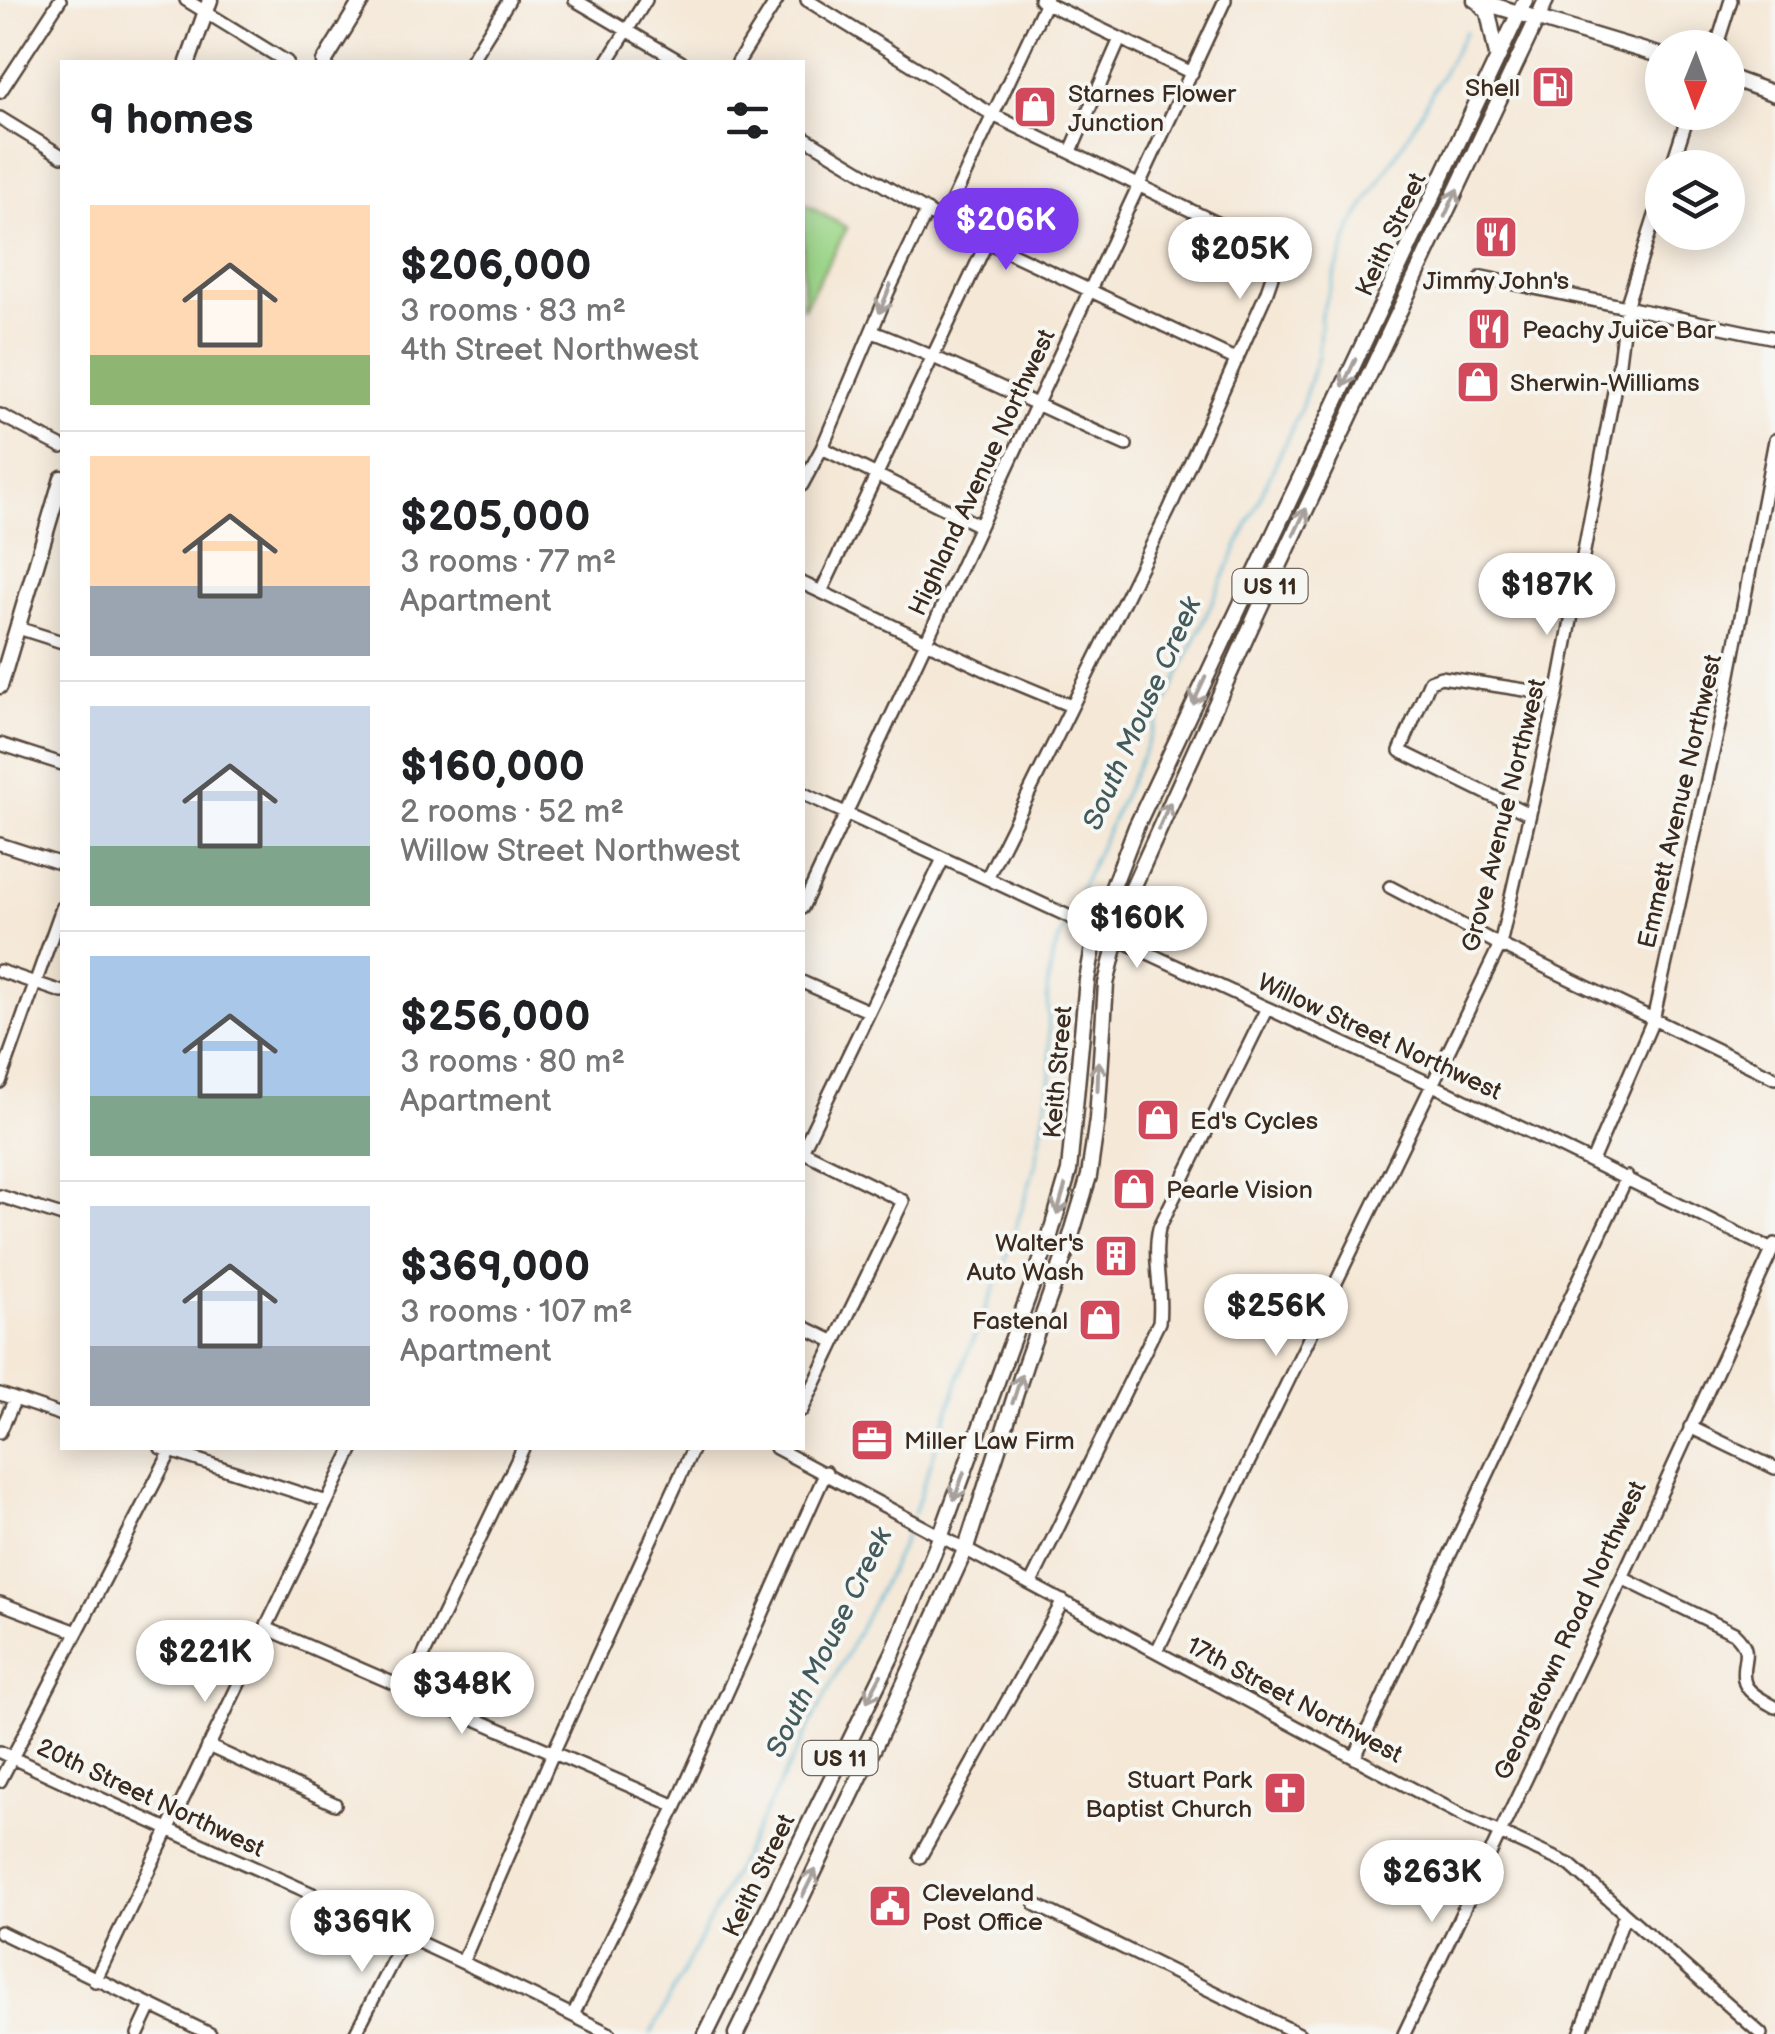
<!DOCTYPE html>
<html lang="en">
<head>
<meta charset="utf-8">
<style>
  :root { --surface:#fff; --page:#f2f2f2; --text:#202124; --muted:#757577; --line:#e0e0e0; --accent:#7c3aed }
  body { margin:0; font-family:"Balsamiq Sans",sans-serif; background:var(--page); color:var(--text); height:100vh; display:flex; flex-direction:column; font-size:38px; white-space:nowrap }
  * { box-sizing:border-box; margin:0 }
  p { font-size:32px; color:var(--muted) }
  .icon { flex:none; width:55px; height:55px; fill:none; stroke:currentColor; stroke-width:2; stroke-linecap:round; stroke-linejoin:round }
  .map { position:relative; flex:1; overflow:hidden }
  .drawer { position:absolute; left:60px; top:60px; width:745px; height:1390px; display:flex; flex-direction:column; background:var(--surface); border-radius:0px; box-shadow:0 5px 25px #0003 }
  .drawer>* { flex:none }
  .needle { width:65px; rotate:181deg }
  .buttons { position:absolute; left:1645px; top:30px; display:grid; gap:20px }
  .buttons a { display:grid; place-items:center; width:100px; height:100px; border-radius:50%; background:var(--surface); box-shadow:0 5px 25px #0003; font-size:50px }
  .price { position:absolute; translate:-50% -85px; padding:0 22px; border-radius:35px; background:#fff; color:#222; font-size:32px; line-height:65px; filter:drop-shadow(0 2px 5px #0008) }
  .price::after { content:''; position:absolute; left:50%; top:60px; width:30px; height:22px; margin-left:-15px; background:inherit; clip-path:polygon(0 0,100% 0,50% 100%) }
  .price.on { background:var(--accent); color:#fff }
  ul { padding:0; list-style:none }
  li { display:flex; align-items:center; gap:30px; height:250px; padding:0 30px }
  li+li { border-top:2px solid var(--line) }
  li span { display:grid; place-items:center; flex:none; width:280px; height:200px; border-radius:0px; color:#555 }
  li>.icon { margin-inline-start:auto }
  span .icon { width:120px; height:120px; fill:#fffc; stroke-width:1 }
  li b { font-size:42px }
  h2 { display:flex; justify-content:space-between; align-items:center; height:120px; padding:0 30px; font-size:42px }
  .map>svg:first-child { display:block }
</style>
</head>
<body>
<div class="map">
<svg width="1775" height="2034" viewBox="0 0 1775 2034">
  <rect width="100%" height="100%" fill="#f6f6f2"/>
  <filter id="ink" filterUnits="userSpaceOnUse"><feTurbulence type="fractalNoise" baseFrequency=".01" numOctaves="2"/><feDisplacementMap in="SourceGraphic" scale="20" xChannelSelector="R" yChannelSelector="G"/><feConvolveMatrix kernelMatrix="1 2 1 2 8 2 1 2 1" color-interpolation-filters="sRGB"/></filter>
  <filter id="wash" filterUnits="userSpaceOnUse"><feTurbulence type="fractalNoise" baseFrequency=".0048" numOctaves="4" result="noise"/><feDisplacementMap in="SourceGraphic" scale="40" xChannelSelector="R" yChannelSelector="G"/><feGaussianBlur stdDeviation="2.25" result="paint"/><feColorMatrix in="noise" values="0 0 0 0 0 0 0 0 0 0 0 0 0 0 0 0 0 1.4 0 .05"/><feComposite in="paint" operator="in"/></filter>
  <g filter="url(#wash)">
    <rect width="100%" height="100%" fill="#f5e8d7"/>
    <path fill="#9dd78a" stroke="#6c8054" stroke-width="2.5" d="M803 203 847 228 803 309Z"/>
    <g fill="none" stroke-linecap="round" stroke-linejoin="round">
      <path stroke="#52b4d1" stroke-width="2.5" d="M1071 910 1301 408 1318 356 1321 314 1352 226 1411 130 1466 31
        M914 1514 966 1357 1005 1262 1036 1163 1051 1077 1047 989 1052 959 1066 922
        M651 2034 897 1556 909 1526"/>
    </g>
  </g>
  <g filter="url(#ink)">
    <g fill="none" stroke-linecap="round" stroke-linejoin="round">
      <defs>
        <path id="minor" d="M186 0 287 62
          M575 0 681 62
          M807 0 993 115 1277 252V262L1266 294 1169 510 987 878
          M1040 0 1192 73
          M1716 48 1731 0
          M470 62 509 0
          M607 62 646 0
          M738 62 777 0
          M0 92 60 0
          M0 118 62 156
          M802 136 943 221 1237 360
          M1071 151 1120 39
          M1671 168 1689 112
          M943 221 1047 0
          M1482 277 1775 338
          M873 332C959 365 1041 408 1126 445
          M0 415 62 447
          M822 448 980 526
          M802 485 822 448 888 292 927 211
          M802 583 994 674 1071 706
          M821 592 987 242
          M18 628 62 642
          M0 744 62 764
          M802 793 1431 1084 1772 1250
          M1529 814 1400 751 1430 681 1441 677 1557 695
          M0 844 62 864
          M1390 887 1500 945 1775 1078
          M802 908 1225 0
          M0 971 62 992
          M802 982 868 1011
          M0 1082 62 908
          M802 1151 903 1201 802 1410
          M802 1151 943 859
          M1592 1161 1653 1020 1726 695 1775 440
          M0 1196 62 1216
          M802 1326 835 1342
          M0 1394 62 1415
          M1690 1427 1775 1468
          M0 1432 15 1399
          M161 1448 327 1502
          M776 1448 1467 1818 1570 1865 1761 2034
          M1622 1578 1734 1633C1755 1653 1740 1658 1744 1680 1746 1693 1765 1701 1775 1707
          M1031 1583 1159 1322C1163 1290 1152 1259 1159 1228L1267 1008
          M0 1603 77 1632
          M266 1628 676 1806
          M1157 1651 1500 945 1557 695 1618 370 1626 307 1662 194
          M407 1690 523 1448
          M208 1746 335 1804
          M0 1752C203 1848 410 1933 610 2034
          M1355 1757 1627 1177
          M0 1781 171 1451
          M920 1857 1063 1601
          M1036 1905 1299 2034
          M0 1932 210 2034
          M463 1961 553 1753 693 1448
          M95 1981 353 1448
          M573 2015 676 1806 826 1472
          M138 2034 151 2006
          M355 2034 406 1935
          M1404 2034 1622 1578 1775 1244
          M1580 2034 1625 1914"/>
        <path id="major" d="M1475 0 1662 56
          M1478 1 1488 12 1497 55
          M188 62 210 0
          M324 62 362 0
          M1728 77 1775 94
          M0 686 62 478
          M706 2034 893 1653 941 1535 1049 1239 1069 1171 1087 980 1096 931 1136 827 1525 0
          M736 2034 893 1708 966 1548 1026 1362 1068 1246 1089 1176 1097 1119 1106 984 1125 905 1258 611 1546 0"/>
      </defs>
      <use href="#minor" stroke="#57463a" stroke-width="16"/>
      <use href="#major" stroke="#57463a" stroke-width="19"/>
      <use href="#minor" stroke="#fff" stroke-width="11"/>
      <use href="#major" stroke="#fff" stroke-width="14"/>
    </g>
    <defs><path id="oneway-shaft" d="M-6 0H5M1.5-3L5.5 0L1.5 3" fill="none" stroke-width="1.6" stroke-linecap="round" stroke-linejoin="round" transform="scale(2.5)"/></defs>
    <g stroke="#a79f9a">
      <use href="#oneway-shaft" transform="translate(1451 203) rotate(-65)"/>
      <use href="#oneway-shaft" transform="translate(885 299) rotate(112)"/>
      <use href="#oneway-shaft" transform="translate(1349 373) rotate(115)"/>
      <use href="#oneway-shaft" transform="translate(1300 522) rotate(-65)"/>
      <use href="#oneway-shaft" transform="translate(1199 691) rotate(115)"/>
      <use href="#oneway-shaft" transform="translate(1164 816) rotate(-66)"/>
      <use href="#oneway-shaft" transform="translate(1098 1076) rotate(-88)"/>
      <use href="#oneway-shaft" transform="translate(1061 1200) rotate(106)"/>
      <use href="#oneway-shaft" transform="translate(1017 1389) rotate(-72)"/>
      <use href="#oneway-shaft" transform="translate(959 1486) rotate(110)"/>
      <use href="#oneway-shaft" transform="translate(874 1688) rotate(118)"/>
      <use href="#oneway-shaft" transform="translate(809 1883) rotate(-64)"/>
    </g>
  </g>
  <defs>
    <symbol id="fuel-square" viewBox="-11 -11 22 22"><rect x="-9" y="-9" width="18" height="18" rx="4" fill="#d1495b" stroke="#f6f6f2"/><path d="M-5.5-6h7V0h2V4h1.3V-2.5L3-4.5l.8-.8L6-3V5H2.5V1h-1V6h-7ZM-4.2-4.7v3.2H.2V-4.7Z" fill="#fff"/></symbol>
    <symbol id="shop-square" viewBox="-11 -11 22 22"><rect x="-9" y="-9" width="18" height="18" rx="4" fill="#d1495b" stroke="#f6f6f2"/><path d="M-5-2.5h2.3a2.7 3.5 0 0 1 5.4 0H5L5.5 6h-11ZM-1.5-2.5h3a1.5 2.3 0 0 0-3 0Z" fill="#fff"/></symbol>
    <symbol id="restaurant-square" viewBox="-11 -11 22 22"><rect x="-9" y="-9" width="18" height="18" rx="4" fill="#d1495b" stroke="#f6f6f2"/><path d="M-5-6h1v4h1v-4h1v4h1v-4h1v5L-1.5 .5V6h-2V.5L-5-1ZM5-6V6H3V1.5H1.5Q1.5-4 5-6Z" fill="#fff"/></symbol>
    <symbol id="building-square" viewBox="-11 -11 22 22"><rect x="-9" y="-9" width="18" height="18" rx="4" fill="#d1495b" stroke="#f6f6f2"/><path d="M-4-6H4V6H1V3H-1V6H-4ZM-2.5-4.3h1.7v1.8h-1.7ZM.8-4.3h1.7v1.8H.8ZM-2.5-1h1.7V.8h-1.7ZM.8-1h1.7V.8H.8Z" fill="#fff"/></symbol>
    <symbol id="office-square" viewBox="-11 -11 22 22"><rect x="-9" y="-9" width="18" height="18" rx="4" fill="#d1495b" stroke="#f6f6f2"/><path d="M-6-3h4V-5.5h4V-3h4V5H-6ZM-1-4.5V-3h2v-1.5ZM-6 0V1H6V0Z" fill="#fff"/></symbol>
    <symbol id="church-square" viewBox="-11 -11 22 22"><rect x="-9" y="-9" width="18" height="18" rx="4" fill="#d1495b" stroke="#f6f6f2"/><path d="M-1.2-6h2.4v3.5h3.3v2.4h-3.3V6h-2.4V-.1h-3.3v-2.4h3.3Z" fill="#fff"/></symbol>
    <symbol id="civic-square" viewBox="-11 -11 22 22"><rect x="-9" y="-9" width="18" height="18" rx="4" fill="#d1495b" stroke="#f6f6f2"/><path d="M-.6-6.5H3V-4.5H.6V-3L4-1V1h2V6H-6V1h2V-1L-.6-3ZM-1.2 2.5V6h2.4V2.5Z" fill="#fff"/></symbol>
  </defs>
  <g fill-rule="evenodd">
    <use href="#fuel-square" x="1528" y="62" width="50" height="50"/>
    <use href="#shop-square" x="1010" y="82" width="50" height="50"/>
    <use href="#restaurant-square" x="1471" y="212" width="50" height="50"/>
    <use href="#restaurant-square" x="1464" y="304" width="50" height="50"/>
    <use href="#shop-square" x="1453" y="357" width="50" height="50"/>
    <use href="#shop-square" x="1133" y="1095" width="50" height="50"/>
    <use href="#shop-square" x="1109" y="1164" width="50" height="50"/>
    <use href="#building-square" x="1091" y="1231" width="50" height="50"/>
    <use href="#shop-square" x="1075" y="1295" width="50" height="50"/>
    <use href="#office-square" x="847" y="1415" width="50" height="50"/>
    <use href="#church-square" x="1260" y="1768" width="50" height="50"/>
    <use href="#civic-square" x="865" y="1881" width="50" height="50"/>
  </g>
  <g text-anchor="middle" stroke-width="8" stroke-linejoin="round" paint-order="stroke">
    <g fill="#f6f6f2" stroke="#73675e" stroke-width="2.5">
      <rect x="1232.5" y="569" width="75" height="34" rx="8"/>
      <rect x="802.5" y="1741" width="75" height="34" rx="8"/>
    </g>
    <g font-size="22" font-weight="bold" fill="#3b2a1e">
      <text x="1270" y="594">US 11</text>
      <text x="840" y="1766">US 11</text>
    </g>
    <g font-size="25" fill="#3b2a1e" stroke="#f6f6f2" text-anchor="start">
      <text x="1520" y="96" text-anchor="end">Shell</text>
      <text x="1068" y="102">Starnes Flower<tspan x="1068" dy="29">Junction</tspan></text>
      <text x="1496" y="289" text-anchor="middle">Jimmy John's</text>
      <text x="1522" y="338">Peachy Juice Bar</text>
      <text x="1510" y="391">Sherwin-Williams</text>
      <text x="1190" y="1129">Ed's Cycles</text>
      <text x="1166" y="1198">Pearle Vision</text>
      <text x="1084" y="1251" text-anchor="end">Walter's<tspan x="1084" dy="29">Auto Wash</tspan></text>
      <text x="1068" y="1329" text-anchor="end">Fastenal</text>
      <text x="904" y="1449">Miller Law Firm</text>
      <text x="1252" y="1788" text-anchor="end">Stuart Park<tspan x="1252" dy="29">Baptist Church</tspan></text>
      <text x="922" y="1901">Cleveland<tspan x="922" dy="29">Post Office</tspan></text>
    </g>
    <g font-size="25" fill="#3b2a1e" stroke="#f6f6f2">
      <text transform="translate(1390 234) rotate(-65)" y="9">Keith Street</text>
      <text transform="translate(981 472) rotate(-65)" y="9">Highland Avenue Northwest</text>
      <text transform="translate(1679 801) rotate(-77)" y="9">Emmett Avenue Northwest</text>
      <text transform="translate(1503 815) rotate(-76)" y="9">Grove Avenue Northwest</text>
      <text transform="translate(1380 1036) rotate(25)" y="9">Willow Street Northwest</text>
      <text transform="translate(1057 1072) rotate(-85)" y="9">Keith Street</text>
      <text transform="translate(1569 1630) rotate(-65)" y="9">Georgetown Road Northwest</text>
      <text transform="translate(1295 1699) rotate(28)" y="9">17th Street Northwest</text>
      <text transform="translate(151 1797) rotate(25)" y="9">20th Street Northwest</text>
      <text transform="translate(758 1875) rotate(-64)" y="9">Keith Street</text>
    </g>
    <g font-size="28" font-style="italic" fill="#435a5d" stroke="#f6f6f2">
      <text transform="translate(1141 713) rotate(-66)" y="10">South Mouse Creek</text>
      <text transform="translate(828 1642) rotate(-64)" y="10">South Mouse Creek</text>
    </g>
  </g>
</svg>
<div class="buttons">
<a><svg class="needle" viewBox="-14 -14 28 28"><path d="M0-13l5 13h-10z" fill="#e53935"/><path d="M0 13l5-13h-10z" fill="#757577"/></svg></a>
<a><svg class="icon" aria-label="layers" viewBox="0 0 24 24"><path d="M12 4l9 5-9 5-9-5zM3 14l9 5 9-5"/></svg></a>
</div>
<b class="price on" style="left:1006px;top:273px">$206K</b>
<b class="price" style="left:1240px;top:302px">$205K</b>
<b class="price" style="left:1547px;top:638px">$187K</b>
<b class="price" style="left:1137px;top:971px">$160K</b>
<b class="price" style="left:1276px;top:1359px">$256K</b>
<b class="price" style="left:205px;top:1705px">$221K</b>
<b class="price" style="left:462px;top:1737px">$348K</b>
<b class="price" style="left:1432px;top:1925px">$263K</b>
<b class="price" style="left:362px;top:1975px">$369K</b>
<section class="drawer">
<h2>9 homes<svg class="icon" aria-label="filters" viewBox="0 0 24 24"><path d="M4 7h16M4 17h16"/><circle cx="9" cy="7" r="2"/><circle cx="15" cy="17" r="2"/></svg></h2>
<ul>
<li><span style="background:linear-gradient(#ffd9b3 75%,#8fb573 0)"><svg class="icon" aria-label="home" viewBox="0 0 24 24"><path d="M3 11l9-7 9 7M6 9v11h12V9"/></svg></span><div><b>$206,000</b><p>3 rooms · 83 m²</p><p>4th Street Northwest</p></div></li>
<li><span style="background:linear-gradient(#ffd9b3 65%,#9aa5b1 0)"><svg class="icon" aria-label="home" viewBox="0 0 24 24"><path d="M3 11l9-7 9 7M6 9v11h12V9"/></svg></span><div><b>$205,000</b><p>3 rooms · 77 m²</p><p>Apartment</p></div></li>
<li><span style="background:linear-gradient(#c9d6e8 70%,#7fa58c 0)"><svg class="icon" aria-label="home" viewBox="0 0 24 24"><path d="M3 11l9-7 9 7M6 9v11h12V9"/></svg></span><div><b>$160,000</b><p>2 rooms · 52 m²</p><p>Willow Street Northwest</p></div></li>
<li><span style="background:linear-gradient(#a9c7e8 70%,#7fa58c 0)"><svg class="icon" aria-label="home" viewBox="0 0 24 24"><path d="M3 11l9-7 9 7M6 9v11h12V9"/></svg></span><div><b>$256,000</b><p>3 rooms · 80 m²</p><p>Apartment</p></div></li>
<li><span style="background:linear-gradient(#c9d6e8 70%,#9aa5b1 0)"><svg class="icon" aria-label="home" viewBox="0 0 24 24"><path d="M3 11l9-7 9 7M6 9v11h12V9"/></svg></span><div><b>$369,000</b><p>3 rooms · 107 m²</p><p>Apartment</p></div></li>
</ul>
</section>
</div>
</body>
</html>
